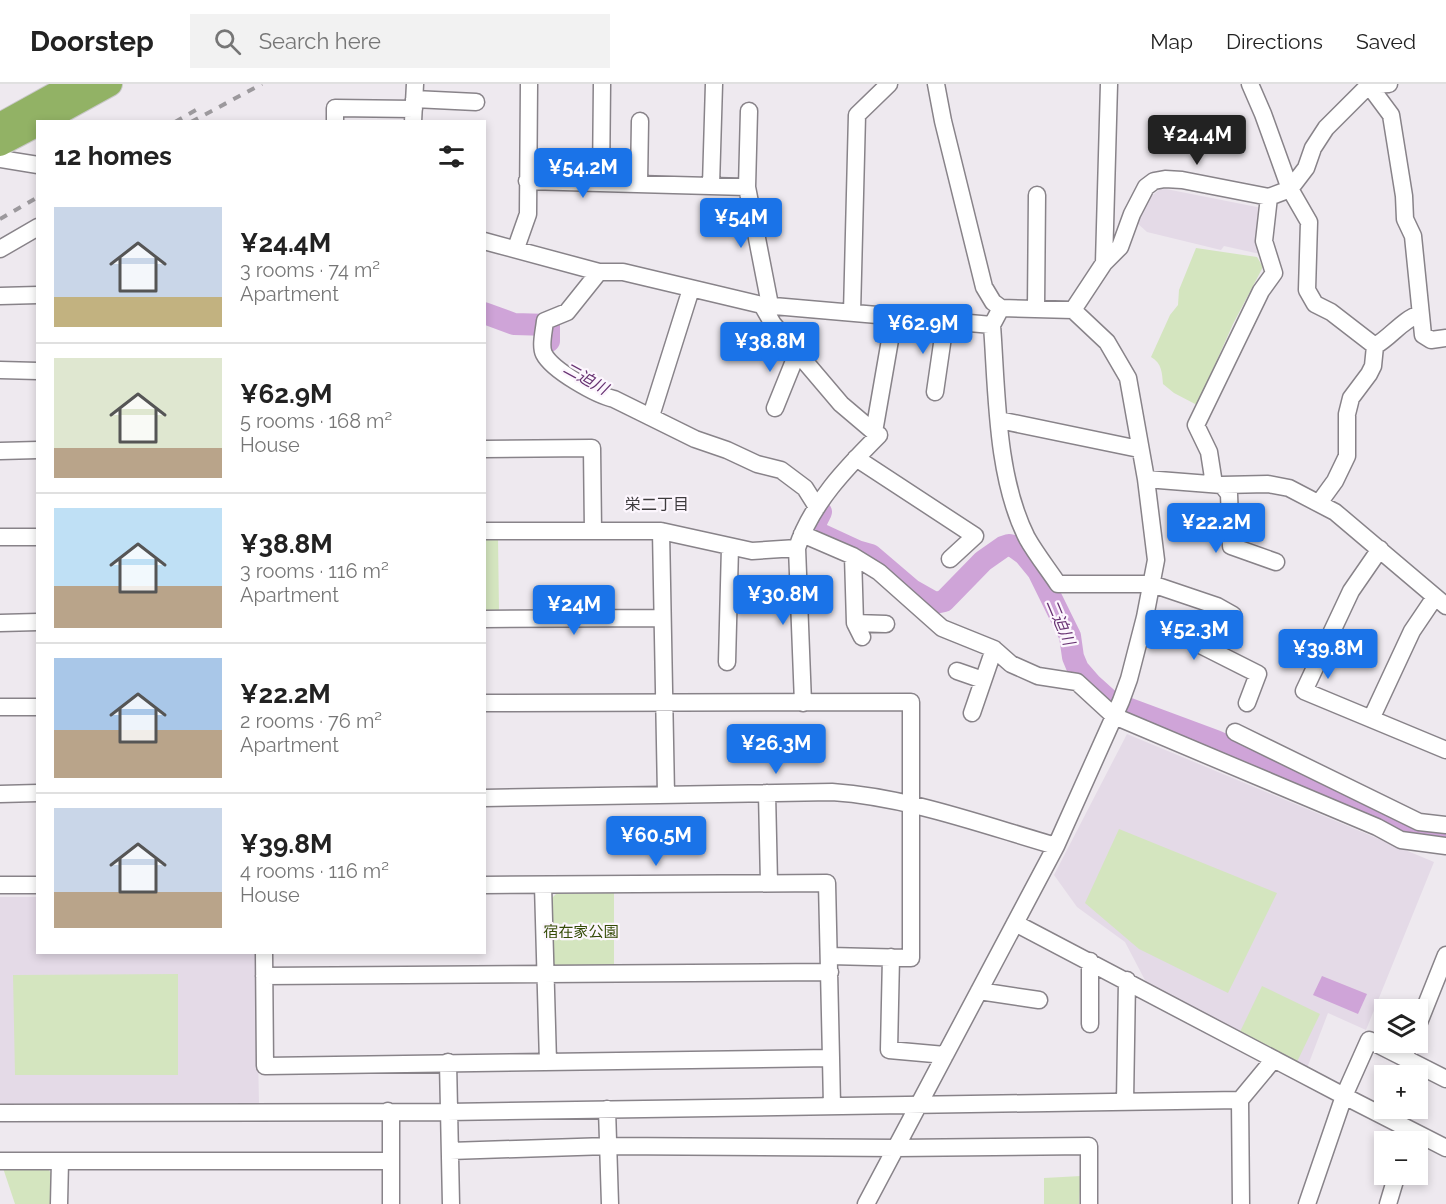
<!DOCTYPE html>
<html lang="en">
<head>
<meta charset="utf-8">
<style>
  :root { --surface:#fff; --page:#f2f2f2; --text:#222; --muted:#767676; --line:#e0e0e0; --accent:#1a73e8 }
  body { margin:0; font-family:Raleway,"Noto Sans JP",sans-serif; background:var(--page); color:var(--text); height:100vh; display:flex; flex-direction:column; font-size:22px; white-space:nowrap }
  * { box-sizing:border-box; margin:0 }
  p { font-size:20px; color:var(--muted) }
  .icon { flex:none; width:33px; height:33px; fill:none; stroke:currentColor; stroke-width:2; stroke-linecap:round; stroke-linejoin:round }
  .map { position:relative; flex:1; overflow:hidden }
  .sheet { position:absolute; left:36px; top:36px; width:450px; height:834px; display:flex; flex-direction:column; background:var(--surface); border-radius:0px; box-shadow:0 3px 9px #0003 }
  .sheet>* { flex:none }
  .fabs { position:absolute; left:1374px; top:915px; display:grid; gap:12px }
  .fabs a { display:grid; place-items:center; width:54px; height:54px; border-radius:0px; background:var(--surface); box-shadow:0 3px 9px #0003; font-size:30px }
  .price { position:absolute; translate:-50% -51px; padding:0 14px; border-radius:6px; background:var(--accent); color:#fff; font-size:20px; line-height:39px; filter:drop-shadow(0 2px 3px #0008) }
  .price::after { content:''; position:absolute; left:50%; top:36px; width:18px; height:14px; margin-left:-9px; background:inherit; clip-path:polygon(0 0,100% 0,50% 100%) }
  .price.selected { background:#222; color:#fff }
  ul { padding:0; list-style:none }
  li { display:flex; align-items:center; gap:18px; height:150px; padding:0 18px }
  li+li { border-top:2px solid var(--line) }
  li span { display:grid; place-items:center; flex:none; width:168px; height:120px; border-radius:0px; color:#555 }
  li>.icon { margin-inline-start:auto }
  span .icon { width:72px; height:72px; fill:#fffc; stroke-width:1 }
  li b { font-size:26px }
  h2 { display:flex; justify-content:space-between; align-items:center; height:72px; padding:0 18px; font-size:26px }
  header { display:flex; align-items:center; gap:36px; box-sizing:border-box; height:84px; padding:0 30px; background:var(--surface); border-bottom:2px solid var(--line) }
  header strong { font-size:28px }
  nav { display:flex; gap:33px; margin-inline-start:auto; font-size:21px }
  .search { width:420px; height:54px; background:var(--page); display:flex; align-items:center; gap:15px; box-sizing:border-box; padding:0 21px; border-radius:0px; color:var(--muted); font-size:22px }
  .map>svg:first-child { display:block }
</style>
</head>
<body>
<header>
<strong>Doorstep</strong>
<div class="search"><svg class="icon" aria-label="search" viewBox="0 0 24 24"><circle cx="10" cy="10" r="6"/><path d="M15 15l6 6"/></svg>Search here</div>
<nav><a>Map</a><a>Directions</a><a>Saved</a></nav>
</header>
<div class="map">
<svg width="1446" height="1120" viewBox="0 0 1446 1120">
  <rect width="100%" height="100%" fill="#eee9ef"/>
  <path fill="#e4dae7" d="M1161 104 1262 124 1256 151 1260 170 1224 162 1221 166 1147 148 1136 138 1147 116Z
    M1127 650 1434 778 1366 946 1328 929 1307 984 1147 900 1125 858 1077 823 1054 791Z
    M0 813H37L38 868 256 869 259 1020 0 1026Z"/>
  <path fill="#d4e5bf" d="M1196 164 1257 173 1263 183 1233 240 1197 321 1174 309 1163 300C1162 289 1162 279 1151 273L1170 231 1178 221 1179 206Z
    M485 454H498L499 528H485Z
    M1119 745 1277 809 1228 909 1139 865 1085 819Z
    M614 809V884L556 885 549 878 548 818 556 810Z
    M178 890V991H15L13 891Z
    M1262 902 1320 930 1296 980 1238 952Z
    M3 1084 48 1085 53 1092V1120H15Z
    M1081 1092 1079 1120H1044V1094Z"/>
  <path fill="#cfa4d8" d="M1322 892 1367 910 1358 930 1313 911Z"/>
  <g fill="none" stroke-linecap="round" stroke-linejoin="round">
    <path stroke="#cfa4d8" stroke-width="22" d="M484 229 514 240 549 241V257
      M821 428 814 442 818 449 857 467 871 471 912 506 935 519 944 517 983 477 1003 463 1009 461 1013 462 1024 470 1038 487 1070 552 1073 573 1078 585 1091 600 1111 618 1216 657 1275 683 1303 690 1336 706 1363 717 1384 736 1396 743 1446 749"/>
    <defs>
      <path id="minor" d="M1250 0 1263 30 1290 105 1309 138 1307 206 1315 220 1331 228 1375 262 1373 282 1369 290 1351 314 1347 330V372L1335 397 1319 419
        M1368 0 1391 31 1404 112 1405 135 1413 152 1423 251 1431 256 1446 254
        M414 15 476 18
        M335 38V24L414 25
        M413 38 415 0
        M0 75 38 81
        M527 97 747 103 749 27
        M601 98 602 0
        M639 99 640 37
        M711 101 714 0
        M747 103 770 221
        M484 157 599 188H623L762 221 992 241 1001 224
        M516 164 528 130 529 0
        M0 165 38 143
        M1104 179 1109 0
        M599 188 567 228 545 237C544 247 540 262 544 270 552 286 596 311 614 315L695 355 727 366 757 380 781 386 805 404 817 423
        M0 212 38 211
        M762 221 773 240 841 320 874 348
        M1036 224 1037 111
        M1073 226 1104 179 1120 163 1132 130 1146 103 1154 97 1165 95 1182 96 1269 113 1290 105 1306 84 1313 64 1326 44 1369 1 1389 0
        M852 229 857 31 889 0
        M992 241C997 309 996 393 1027 454 1036 470 1048 485 1058 500H1152L1217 522 1233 531
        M1375 262C1391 253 1403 235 1420 230
        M0 286 38 287
        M935 308 945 239
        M775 324 798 267
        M651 332 691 205
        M999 336 1139 365
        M484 365 592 364 593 447
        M0 367 38 366
        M856 374 975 452 950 475
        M1146 395 1222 401 1268 400 1289 404 1335 428 1446 522
        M1214 400 1209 368 1196 341 1261 207 1274 189 1264 157 1269 113
        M1222 401 1229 410 1231 462 1276 478
        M484 447H661L752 467 797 464C811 420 847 383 879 351L874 348 894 233
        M661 447 666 711
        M802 450 853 472 879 488 942 544 994 565 1011 580 1038 592 1077 598 1114 632 1377 743 1401 756 1446 762
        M0 453H38
        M797 464 803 619
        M1380 465 1351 507 1304 607 1446 666
        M853 472 855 539 862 553
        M1145 533 1258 590 1247 619
        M484 535 662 534
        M0 539 38 538
        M855 539 886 540
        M727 578 730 463
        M957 587 983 596
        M484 619 911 618V874L830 872
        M0 623H38
        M972 629 994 565
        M1371 635 1412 547 1435 513
        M1235 648 1419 738 1446 741
        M767 709 769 799
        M0 710 38 709
        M484 714 832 708C908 713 983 741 1056 762
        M0 801H38
        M543 801 548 978
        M1015 839 1344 1012 1446 1064
        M264 868 265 982 831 974 827 799 484 801
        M891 873 889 966 945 971
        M264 892 830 888
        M979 907 1039 916
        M1090 940V877
        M1418 941 1446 871
        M831 974 832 1022
        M1404 974 1410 958
        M448 978 451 1120
        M1240 1016 1274 975
        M1125 1018 1127 896
        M607 1025 610 1120
        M388 1027 391 1033V1120
        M0 1029 447 1028 1240 1016 1241 1120
        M450 1067 608 1062 896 1064 1089 1062V1120
        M0 1077H391
        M59 1120 60 1077
        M866 1120 1056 762 1121 617 1129 595 1145 533 1156 476 1146 395 1128 294 1107 258 1073 226 1001 224 993 218 984 203 943 37 936 0
        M1307 1120 1344 1012 1369 956 1446 995
        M1388 1120 1397 1090"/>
      <path id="highway" d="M41 38 110 0
        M0 41 74 0
        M0 60 38 40"/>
    </defs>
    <use href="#minor" stroke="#888389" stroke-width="19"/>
    <use href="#highway" stroke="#c9c8c9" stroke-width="26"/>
    <use href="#minor" stroke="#fff" stroke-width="16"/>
    <use href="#highway" stroke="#92b265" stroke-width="24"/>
    <path stroke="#9c999d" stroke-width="4" stroke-dasharray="8 8" stroke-linecap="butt" d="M175 38 196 26
      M191 38 262 0
      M0 135 38 113"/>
  </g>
  <g text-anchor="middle" stroke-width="4.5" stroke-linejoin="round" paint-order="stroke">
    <g font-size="15" fill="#344b06" stroke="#fcf6fd">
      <text x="581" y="853">宿在家公園</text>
    </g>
    <g font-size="16" font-style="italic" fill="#673272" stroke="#fcf6fd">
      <text transform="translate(586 294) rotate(29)" y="6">二迫川</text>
      <text transform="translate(1061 538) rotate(67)" y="6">二迫川</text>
    </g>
    <g font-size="16" fill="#3d3b3d" stroke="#fcf6fd">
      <text x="657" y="426">栄二丁目</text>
    </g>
  </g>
</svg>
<div class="fabs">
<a><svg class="icon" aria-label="layers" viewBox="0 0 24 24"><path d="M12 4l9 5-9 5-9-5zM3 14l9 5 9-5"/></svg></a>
<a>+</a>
<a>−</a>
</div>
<b class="price selected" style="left:1197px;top:82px">¥24.4M</b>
<b class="price" style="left:583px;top:115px">¥54.2M</b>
<b class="price" style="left:741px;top:165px">¥54M</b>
<b class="price" style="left:923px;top:271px">¥62.9M</b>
<b class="price" style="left:770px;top:289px">¥38.8M</b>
<b class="price" style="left:1216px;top:470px">¥22.2M</b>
<b class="price" style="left:783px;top:542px">¥30.8M</b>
<b class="price" style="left:574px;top:552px">¥24M</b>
<b class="price" style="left:1194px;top:577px">¥52.3M</b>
<b class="price" style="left:1328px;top:596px">¥39.8M</b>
<b class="price" style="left:776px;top:691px">¥26.3M</b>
<b class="price" style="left:656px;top:783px">¥60.5M</b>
<section class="sheet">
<h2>12 homes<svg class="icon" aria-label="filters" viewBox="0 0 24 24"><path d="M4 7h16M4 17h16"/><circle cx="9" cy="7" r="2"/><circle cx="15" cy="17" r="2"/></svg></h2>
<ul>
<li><span style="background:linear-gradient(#c9d6e8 75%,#c2b280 0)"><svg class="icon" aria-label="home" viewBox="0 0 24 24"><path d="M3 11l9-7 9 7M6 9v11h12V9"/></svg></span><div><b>¥24.4M</b><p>3 rooms · 74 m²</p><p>Apartment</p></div></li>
<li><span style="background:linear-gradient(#dfe7d0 75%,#b9a48a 0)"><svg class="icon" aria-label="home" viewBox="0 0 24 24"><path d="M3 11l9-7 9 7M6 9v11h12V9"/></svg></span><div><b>¥62.9M</b><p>5 rooms · 168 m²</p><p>House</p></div></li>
<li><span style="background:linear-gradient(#bfe0f5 65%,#b9a48a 0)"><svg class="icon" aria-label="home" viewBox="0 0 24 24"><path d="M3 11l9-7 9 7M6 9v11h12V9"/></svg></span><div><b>¥38.8M</b><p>3 rooms · 116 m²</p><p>Apartment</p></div></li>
<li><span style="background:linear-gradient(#a9c7e8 60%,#b9a48a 0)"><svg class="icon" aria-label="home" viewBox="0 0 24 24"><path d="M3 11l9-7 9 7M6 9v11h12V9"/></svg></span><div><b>¥22.2M</b><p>2 rooms · 76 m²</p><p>Apartment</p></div></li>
<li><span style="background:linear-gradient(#c9d6e8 70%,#b9a48a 0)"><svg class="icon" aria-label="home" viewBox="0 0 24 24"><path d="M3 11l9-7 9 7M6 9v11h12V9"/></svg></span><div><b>¥39.8M</b><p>4 rooms · 116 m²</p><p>House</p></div></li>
</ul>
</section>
</div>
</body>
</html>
